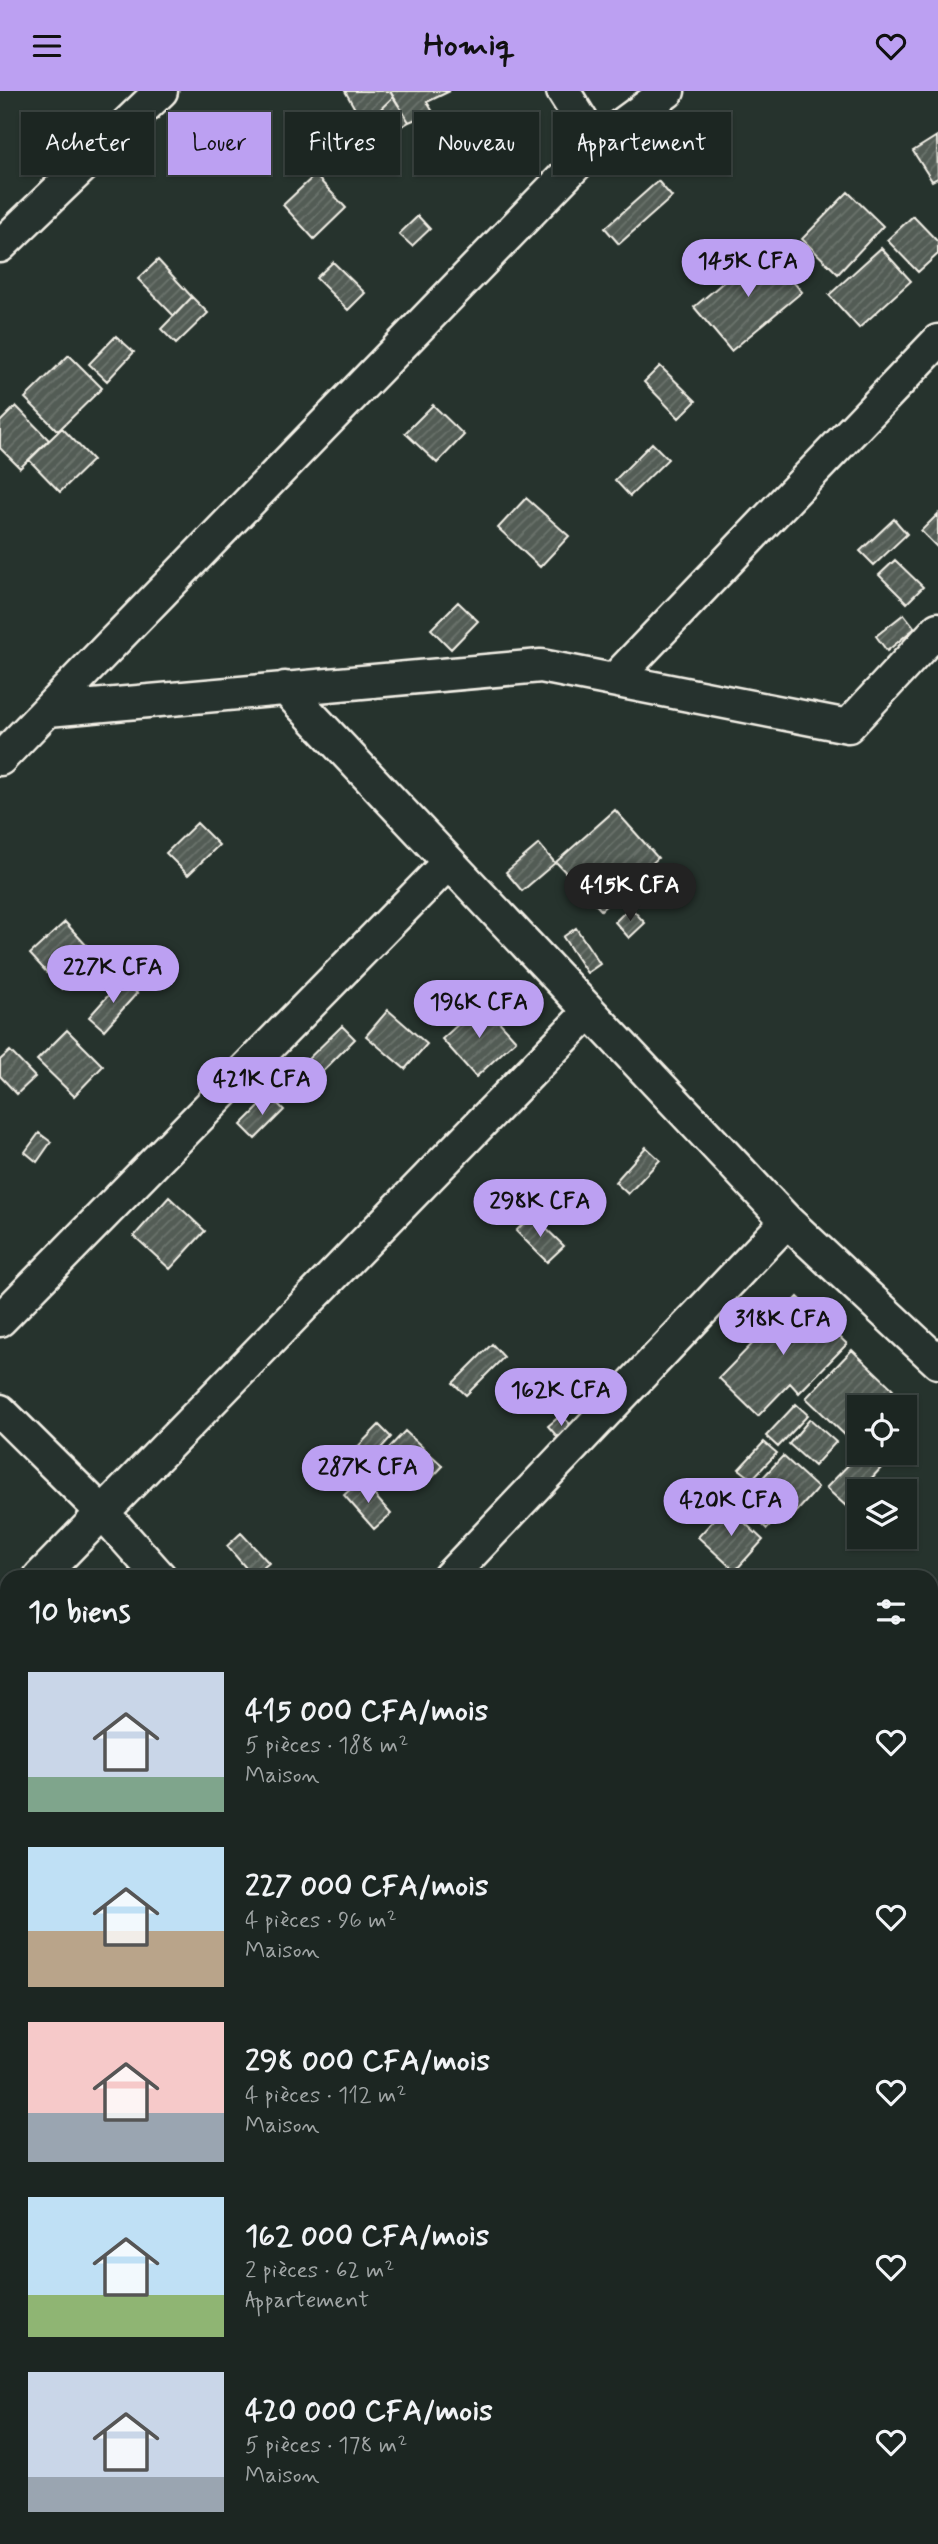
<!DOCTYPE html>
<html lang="fr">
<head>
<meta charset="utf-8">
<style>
  :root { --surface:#1c2622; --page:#252e2a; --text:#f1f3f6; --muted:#a0a5a5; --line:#3a4340; --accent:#bca0f2 }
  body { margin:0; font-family:Mynerve,sans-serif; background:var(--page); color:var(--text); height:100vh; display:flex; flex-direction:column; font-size:26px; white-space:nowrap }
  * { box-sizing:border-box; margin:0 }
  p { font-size:23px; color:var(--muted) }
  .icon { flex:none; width:38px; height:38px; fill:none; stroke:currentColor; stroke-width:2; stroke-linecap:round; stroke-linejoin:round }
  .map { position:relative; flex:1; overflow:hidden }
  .side { position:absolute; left:0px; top:1479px; width:938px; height:975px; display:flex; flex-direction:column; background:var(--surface); border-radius:21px 21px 0 0; box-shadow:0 2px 5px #0004,0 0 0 2px var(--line) }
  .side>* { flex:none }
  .guide { position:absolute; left:21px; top:21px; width:896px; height:63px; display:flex; gap:14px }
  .buttons { position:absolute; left:847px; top:1304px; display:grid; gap:14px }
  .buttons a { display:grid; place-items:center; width:70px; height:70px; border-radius:0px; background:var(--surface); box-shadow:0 2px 5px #0004,0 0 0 2px var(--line); font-size:35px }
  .price { position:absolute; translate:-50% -60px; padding:0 16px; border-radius:24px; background:var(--accent); color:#111; font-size:23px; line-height:46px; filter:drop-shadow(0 2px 4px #0008) }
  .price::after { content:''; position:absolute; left:50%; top:42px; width:21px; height:16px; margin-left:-10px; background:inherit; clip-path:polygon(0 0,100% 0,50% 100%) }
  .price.selected { background:#222; color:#fff }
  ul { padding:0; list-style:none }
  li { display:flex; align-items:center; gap:21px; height:175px; padding:0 28px }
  li span { display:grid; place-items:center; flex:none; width:196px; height:140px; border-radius:0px; color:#555 }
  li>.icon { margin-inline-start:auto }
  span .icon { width:84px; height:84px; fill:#fffc; stroke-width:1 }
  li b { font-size:30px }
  h2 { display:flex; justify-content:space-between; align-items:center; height:84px; padding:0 28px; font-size:30px }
  .tag { padding:0 24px; border-radius:0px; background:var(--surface); box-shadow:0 2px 5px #0004,0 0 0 2px var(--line); font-size:24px; line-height:63px }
  .tag.selected { background:var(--accent); color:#111 }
  header { display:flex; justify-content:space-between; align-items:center; height:91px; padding:0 28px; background:var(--accent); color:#111; font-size:32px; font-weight:700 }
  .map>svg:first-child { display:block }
</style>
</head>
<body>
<header><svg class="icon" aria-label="menu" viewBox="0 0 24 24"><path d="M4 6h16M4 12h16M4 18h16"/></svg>Homiq<svg class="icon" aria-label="heart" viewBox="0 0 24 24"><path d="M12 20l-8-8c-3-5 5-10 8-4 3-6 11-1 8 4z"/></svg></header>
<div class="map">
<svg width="938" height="2453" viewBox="0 0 938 2453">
  <defs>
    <pattern id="building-hatch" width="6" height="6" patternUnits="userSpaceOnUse" patternTransform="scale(1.75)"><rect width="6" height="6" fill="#525c55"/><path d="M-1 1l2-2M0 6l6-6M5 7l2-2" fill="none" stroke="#6c746d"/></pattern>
  </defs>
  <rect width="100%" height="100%" fill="#26332d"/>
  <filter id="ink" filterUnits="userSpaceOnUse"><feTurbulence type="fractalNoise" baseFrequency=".0143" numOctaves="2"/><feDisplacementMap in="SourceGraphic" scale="14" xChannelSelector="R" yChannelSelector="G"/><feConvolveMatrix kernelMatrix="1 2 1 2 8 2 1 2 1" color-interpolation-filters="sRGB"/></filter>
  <g filter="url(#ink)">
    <path fill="url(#building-hatch)" stroke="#f4f1e8" stroke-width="2" d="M345 0H390L393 6 364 34Z
      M390 0H450L427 11 433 21 409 31Z
      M393 6 409 31 377 50 364 34Z
      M364 34 383 58 368 70 362 62 344 75 332 59Z
      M937 45 938 87 932 90 913 60Z
      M315 84 346 117 314 148 283 114Z
      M658 90 672 106 619 153 605 137Z
      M848 101 883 135 838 183 802 148Z
      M418 125 430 138 412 155 399 143Z
      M913 125 938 151V163L918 181 887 149Z
      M764 157 802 201 731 260 694 216Z
      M881 157 911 190 859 237 829 204Z
      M158 169 192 206 174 225 138 188Z
      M333 171 365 202 348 219 316 187Z
      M192 206 208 222 176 253 161 238Z
      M116 245 134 261 107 290 89 273Z
      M69 264 102 297 58 340 25 307Z
      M660 275 696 310 679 327 644 291Z
      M433 314 464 344 437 372 405 342Z
      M16 315 49 349 20 377 0 357V331Z
      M62 337 93 369 60 401 29 369Z
      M652 352 668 368 630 405 615 389Z
      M526 407 569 445 540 476 498 437Z
      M938 423V457L921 440Z
      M894 428 907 443 874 474 860 460Z
      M895 469 923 496 907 512 879 484Z
      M458 511 478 530 451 558 431 538Z
      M904 523 915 537 887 560 876 545Z
      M615 719 658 767 601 819 556 771Z
      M197 732 219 754 188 784 166 762Z
      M539 753 555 772 522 800 506 781Z
      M630 816 645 832 629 847 615 831Z
      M65 831 97 866 62 898 30 863Z
      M576 837 600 873 587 882 563 846Z
      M122 889 137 902 104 939 89 926Z
      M482 912 516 949 476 986 442 948Z
      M388 919 427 953 405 978 366 945Z
      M342 935 355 948 316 987 302 974Z
      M67 939 103 975 74 1005 37 969Z
      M10 960 35 986 17 1003 0 985V969Z
      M270 1005 284 1019 255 1048 241 1034Z
      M39 1042 51 1051 37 1071 25 1061Z
      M646 1056 660 1069 628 1103 615 1091Z
      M169 1106 205 1140 170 1178 134 1145Z
      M532 1124 564 1155 547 1171 516 1140Z
      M798 1206 847 1253 799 1302 790 1292 758 1325 719 1287Z
      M492 1253 504 1266 466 1304 453 1292Z
      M852 1259 893 1298 875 1316H859V1332L846 1345 806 1307Z
      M796 1313 808 1324 778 1356 766 1345Z
      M561 1324 574 1337 561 1350 548 1335Z
      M810 1328 836 1351 814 1375 789 1353Z
      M379 1334 391 1346 361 1379 347 1367Z
      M405 1340 443 1375 425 1394 387 1359Z
      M764 1351 777 1362 752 1388 739 1378Z
      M860 1362H865L881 1377 846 1415 826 1397Z
      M783 1365 818 1397 791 1427 755 1395Z
      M361 1389 391 1423 374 1438 344 1404Z
      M760 1408 779 1425 767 1438 749 1421Z
      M727 1415 763 1449 735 1480 698 1446Z
      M241 1442 269 1472 253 1485 227 1455Z
      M0 1681 7 1688V1716L0 1710Z
      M0 1768 7 1775V1804L4 1806 0 1802Z
      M931 1811 938 1818V1853L934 1857 931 1854Z
      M938 2099V2162H931V2100Z
      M0 2211 7 2218V2232L0 2239Z
      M0 2285 7 2293V2312L0 2319Z"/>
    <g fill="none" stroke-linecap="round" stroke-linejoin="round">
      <defs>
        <path id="minor" d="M563 0 596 53
          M0 155 161 0
          M614 589 938 250
          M285 597 787 1130 938 1271
          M48 619 541 575 848 635 938 538
          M0 668 596 53 668 0
          M0 1229 448 772
          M0 1320 103 1422 160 1486
          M40 1486 589 921
          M449 1486 787 1130
          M0 1527 7 1520
          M931 1576 938 1569
          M0 1959 7 1951
          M931 2271H938
          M83 2453 89 2446
          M622 2453 624 2446"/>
      </defs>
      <use href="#minor" stroke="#f4f1e8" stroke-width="37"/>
      <use href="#minor" stroke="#26332d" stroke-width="32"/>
    </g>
  </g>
</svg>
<div class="buttons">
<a><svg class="icon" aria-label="locate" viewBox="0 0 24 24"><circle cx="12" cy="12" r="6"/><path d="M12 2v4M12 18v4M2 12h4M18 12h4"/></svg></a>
<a><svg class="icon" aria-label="layers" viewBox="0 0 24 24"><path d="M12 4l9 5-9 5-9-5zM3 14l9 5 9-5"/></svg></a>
</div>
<b class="price" style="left:748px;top:208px">145K CFA</b>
<b class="price selected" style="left:630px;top:832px">415K CFA</b>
<b class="price" style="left:113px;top:914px">227K CFA</b>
<b class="price" style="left:479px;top:949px">196K CFA</b>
<b class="price" style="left:262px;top:1026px">421K CFA</b>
<b class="price" style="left:540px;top:1148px">298K CFA</b>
<b class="price" style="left:783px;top:1266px">318K CFA</b>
<b class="price" style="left:561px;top:1337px">162K CFA</b>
<b class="price" style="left:368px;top:1414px">287K CFA</b>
<b class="price" style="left:731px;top:1447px">420K CFA</b>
<div class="guide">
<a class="tag">Acheter</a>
<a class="tag selected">Louer</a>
<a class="tag">Filtres</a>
<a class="tag">Nouveau</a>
<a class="tag">Appartement</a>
</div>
<section class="side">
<h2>10 biens<svg class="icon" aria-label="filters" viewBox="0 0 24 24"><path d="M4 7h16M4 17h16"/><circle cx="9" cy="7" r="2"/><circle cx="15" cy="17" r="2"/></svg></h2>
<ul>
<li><span style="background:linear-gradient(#c9d6e8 75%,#7fa58c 0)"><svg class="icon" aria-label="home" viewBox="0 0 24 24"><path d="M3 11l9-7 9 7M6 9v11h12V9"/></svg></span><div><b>415 000 CFA/mois</b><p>5 pièces · 188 m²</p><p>Maison</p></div><svg class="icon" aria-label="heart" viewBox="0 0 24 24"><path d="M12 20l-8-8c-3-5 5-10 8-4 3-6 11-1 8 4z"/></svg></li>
<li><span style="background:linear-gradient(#bfe0f5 60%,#b9a48a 0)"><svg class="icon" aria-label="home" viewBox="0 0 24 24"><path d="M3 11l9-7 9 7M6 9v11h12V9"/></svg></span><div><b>227 000 CFA/mois</b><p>4 pièces · 96 m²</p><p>Maison</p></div><svg class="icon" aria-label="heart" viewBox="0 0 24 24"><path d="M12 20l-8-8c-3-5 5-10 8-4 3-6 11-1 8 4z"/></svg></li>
<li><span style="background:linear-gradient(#f6c9c9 65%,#9aa5b1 0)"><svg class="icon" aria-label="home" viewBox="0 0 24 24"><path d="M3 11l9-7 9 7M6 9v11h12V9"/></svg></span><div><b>298 000 CFA/mois</b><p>4 pièces · 112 m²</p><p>Maison</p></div><svg class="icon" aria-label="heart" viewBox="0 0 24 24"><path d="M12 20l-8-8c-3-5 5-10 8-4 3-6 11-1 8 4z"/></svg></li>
<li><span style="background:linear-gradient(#bfe0f5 70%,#8fb573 0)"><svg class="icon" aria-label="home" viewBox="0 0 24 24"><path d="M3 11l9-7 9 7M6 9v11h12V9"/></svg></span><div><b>162 000 CFA/mois</b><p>2 pièces · 62 m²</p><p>Appartement</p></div><svg class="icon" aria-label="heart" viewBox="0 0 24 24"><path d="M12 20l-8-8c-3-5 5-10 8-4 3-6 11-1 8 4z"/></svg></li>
<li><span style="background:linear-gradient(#c9d6e8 75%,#9aa5b1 0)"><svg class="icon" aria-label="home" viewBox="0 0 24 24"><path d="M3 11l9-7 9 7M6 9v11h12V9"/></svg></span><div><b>420 000 CFA/mois</b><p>5 pièces · 178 m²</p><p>Maison</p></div><svg class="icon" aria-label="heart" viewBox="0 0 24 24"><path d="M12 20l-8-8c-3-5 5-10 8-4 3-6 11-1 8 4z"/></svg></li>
</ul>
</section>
</div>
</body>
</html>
